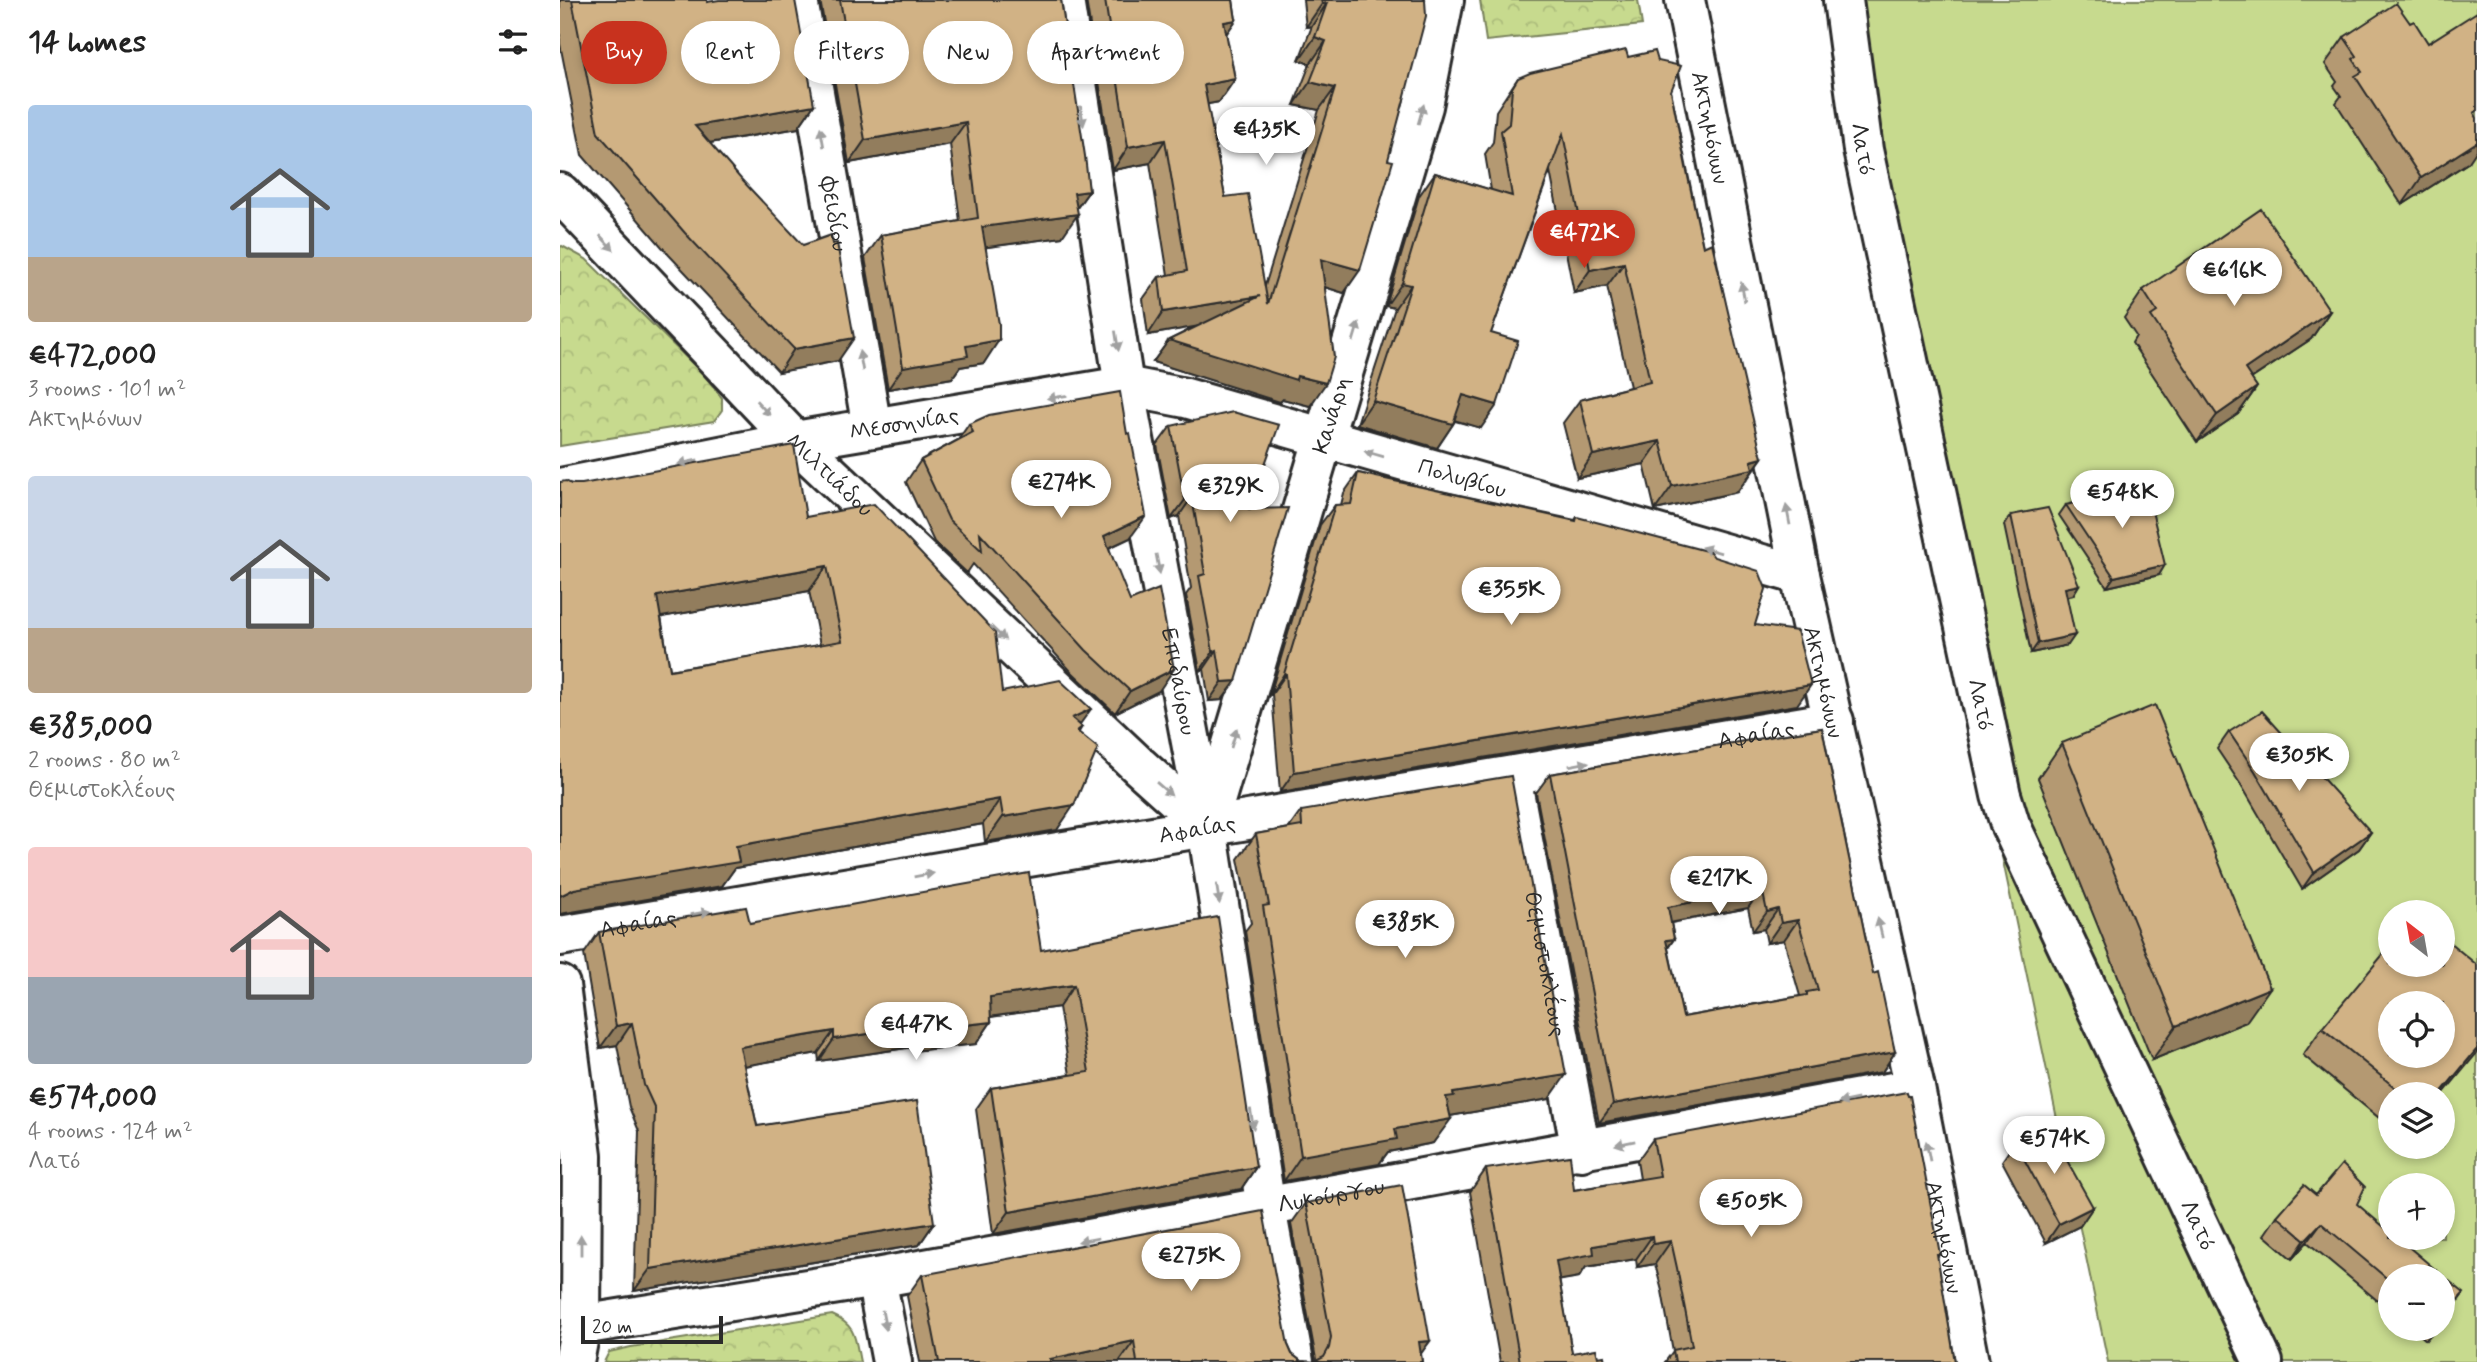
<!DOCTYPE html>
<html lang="en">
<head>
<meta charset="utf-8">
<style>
  :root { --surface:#fff; --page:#f6f6f6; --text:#222; --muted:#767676; --accent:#c8321e }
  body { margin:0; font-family:Mynerve,sans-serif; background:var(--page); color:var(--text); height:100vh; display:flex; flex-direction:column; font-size:26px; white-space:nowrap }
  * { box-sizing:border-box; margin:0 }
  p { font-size:23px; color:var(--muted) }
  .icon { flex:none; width:38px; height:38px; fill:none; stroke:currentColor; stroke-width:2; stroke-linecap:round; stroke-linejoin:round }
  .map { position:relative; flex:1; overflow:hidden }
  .drawer { display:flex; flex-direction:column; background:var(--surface); width:560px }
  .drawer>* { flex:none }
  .hud { position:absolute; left:21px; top:21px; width:665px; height:63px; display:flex; gap:14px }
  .needle { width:46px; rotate:329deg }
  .controls { position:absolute; left:1818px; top:900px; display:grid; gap:14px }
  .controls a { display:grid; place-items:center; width:77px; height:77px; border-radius:50%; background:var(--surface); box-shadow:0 4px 10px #0003; font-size:35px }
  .scale { position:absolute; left:21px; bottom:18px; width:142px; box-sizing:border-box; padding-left:7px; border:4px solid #2b2b2b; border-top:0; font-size:19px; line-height:24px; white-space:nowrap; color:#2b2b2b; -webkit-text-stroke:5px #fff; paint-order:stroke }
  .price { position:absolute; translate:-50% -60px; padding:0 16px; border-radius:24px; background:#fff; color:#222; font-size:23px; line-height:46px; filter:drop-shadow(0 2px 4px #0008) }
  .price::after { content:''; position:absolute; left:50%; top:42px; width:21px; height:16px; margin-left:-10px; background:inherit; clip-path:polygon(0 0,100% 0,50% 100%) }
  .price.current { background:var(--accent); color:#fff }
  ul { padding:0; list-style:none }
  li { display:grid; align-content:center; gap:14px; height:371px; padding:0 28px }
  li span { display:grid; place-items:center; height:217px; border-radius:7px; color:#555 }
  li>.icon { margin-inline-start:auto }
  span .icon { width:126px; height:126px; fill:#fffc; stroke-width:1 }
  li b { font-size:30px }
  h2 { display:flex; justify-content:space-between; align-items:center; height:84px; padding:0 28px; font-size:30px }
  .chip { padding:0 24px; border-radius:32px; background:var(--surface); box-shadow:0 4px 10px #0003; font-size:24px; line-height:63px }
  .chip.current { background:var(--accent); color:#fff }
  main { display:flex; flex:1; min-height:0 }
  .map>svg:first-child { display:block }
</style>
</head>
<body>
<main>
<section class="drawer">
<h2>14 homes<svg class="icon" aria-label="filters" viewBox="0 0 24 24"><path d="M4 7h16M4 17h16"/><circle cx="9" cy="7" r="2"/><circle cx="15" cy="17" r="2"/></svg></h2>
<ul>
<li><span style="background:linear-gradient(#a9c7e8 70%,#b9a48a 0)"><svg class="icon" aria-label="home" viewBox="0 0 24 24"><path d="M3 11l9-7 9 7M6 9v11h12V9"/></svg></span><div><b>€472,000</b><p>3 rooms · 101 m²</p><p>Ακτημόνων</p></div></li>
<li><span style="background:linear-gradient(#c9d6e8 70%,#b9a48a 0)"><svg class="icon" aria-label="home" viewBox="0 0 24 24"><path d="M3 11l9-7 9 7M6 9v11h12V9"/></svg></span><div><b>€385,000</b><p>2 rooms · 80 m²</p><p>Θεμιστοκλέους</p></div></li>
<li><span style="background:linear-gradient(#f6c9c9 60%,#9aa5b1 0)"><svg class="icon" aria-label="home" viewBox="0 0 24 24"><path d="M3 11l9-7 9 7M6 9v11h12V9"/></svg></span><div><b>€574,000</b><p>4 rooms · 124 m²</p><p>Λατό</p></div></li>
</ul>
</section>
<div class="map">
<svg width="1917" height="1362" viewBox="0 0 1917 1362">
  <defs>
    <pattern id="park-crowns" width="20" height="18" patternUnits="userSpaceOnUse" patternTransform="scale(1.75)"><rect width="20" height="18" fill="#c7da8e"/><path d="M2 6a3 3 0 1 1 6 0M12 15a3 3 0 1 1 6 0" fill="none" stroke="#abbb7b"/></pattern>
  </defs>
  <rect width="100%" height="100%" fill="#fff"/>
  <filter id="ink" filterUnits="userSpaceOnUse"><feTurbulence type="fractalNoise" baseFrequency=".0143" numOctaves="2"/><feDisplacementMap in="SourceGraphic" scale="14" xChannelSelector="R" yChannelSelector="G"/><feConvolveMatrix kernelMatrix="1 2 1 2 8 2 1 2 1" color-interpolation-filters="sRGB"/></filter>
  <g filter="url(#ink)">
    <path fill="#c7da8e" stroke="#79825c" stroke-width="2" fill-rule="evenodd" d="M1267 0H1917V1362H1548L1413 718ZM1830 912H1883V964H1830ZM1830 1003H1883V1055H1830ZM1830 1094H1883V1146H1830ZM1830 1185H1883V1237H1830ZM1830 1276H1883V1328H1830Z"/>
    <path fill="url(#park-crowns)" stroke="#79825c" stroke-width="2" d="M920 0H1078L1082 25 926 41Z
      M2 246 26 259 144 375 162 398V410L154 421 0 446V247Z
      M272 1315C296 1325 295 1338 300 1362H44L49 1352 71 1347Z"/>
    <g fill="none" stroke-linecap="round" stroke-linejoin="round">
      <defs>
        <g id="street">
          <path id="s1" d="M238 0 312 428"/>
          <path id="s2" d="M504 0 564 386 647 827 706 1208 734 1362"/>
          <path id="s3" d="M1125 0 1240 575 1355 1088 1409 1362"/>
          <path id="s4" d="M1283 0 1303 150 1441 795 1450 824 1703 1362"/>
          <path id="s5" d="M0 193 235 441 579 766 647 827"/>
          <path id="s6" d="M0 488 235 441 564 386 626 398 1240 575"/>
          <path id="s7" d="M951 776 1021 1151"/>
          <path id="s8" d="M649 821 863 106 884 0"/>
          <path id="s9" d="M0 936 1274 721"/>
          <path d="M0 985 22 1155 21 1325 14 1362"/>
          <path d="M316 1278 332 1362"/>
          <path id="s10" d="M21 1325 316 1278 1355 1088"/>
        </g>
      </defs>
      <use href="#street" stroke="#2b2b2b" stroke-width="44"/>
      <use href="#street" stroke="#fff" stroke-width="38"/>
    </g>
    <path fill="#b49972" stroke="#2b2b2b" stroke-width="2" fill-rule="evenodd" d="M0 0H147V2L254 105 238 128 150 143 278 361 219 372 109 255 22 155 0 44Z
      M260 0H501L529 191 517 208 502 237 426 247 424 363 400 367 392 378 328 389 305 258 321 235 400 221 390 144 289 163Z
      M526 0H673L676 20 666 34 675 79 659 102 647 104 665 197 705 286 759 110 734 105 750 64 739 60 752 26 746 27 743 0H865L784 293 765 287 750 406 723 399 720 402 593 362 609 340 637 326 588 335 583 299 599 277 608 275 590 163 553 170Z
      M1784 37 1909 162 1842 205 1776 103 1781 96 1774 86 1777 82 1765 64Z
      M1068 57 1098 61 1111 91 1143 247 1202 458 1186 481 1184 482 1177 492 1095 510 1084 464 1017 478 1003 423 1020 400 1070 387 1047 286 1014 293 990 171 931 333 921 428 895 421 877 448 797 424 835 308 826 306 859 196 875 173 931 190 925 154 933 142 936 111 958 78Z
      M1583 290 1770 311 1751 339 1691 379 1697 387 1678 414 1637 442 1572 343 1576 336 1564 318Z
      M409 424 570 538 549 548 599 691 555 713 511 671 413 564 407 573 374 542 346 482 361 460 398 440Z
      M611 426 689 509 662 700 649 701 644 669 640 671 626 595 631 588 619 516 611 519 597 445Z
      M798 473 1015 520 1017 517 1195 625 1237 705 720 792 712 694 710 695 760 525 775 505H781L784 493Z
      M0 482 246 517 442 692 520 725 522 727 519 732 497 830 425 842 423 824 175 868 162 886 0 914ZM249 591 260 645 110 670 101 617Z
      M1506 505 1599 575 1547 587 1499 515Z
      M1451 515 1519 585 1513 595 1507 596 1508 645 1471 653 1444 525Z
      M1262 728 1313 974 1335 1052 1322 1072 1039 1123 976 793 990 774ZM1188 908 1193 931 1204 929 1207 943 1224 940 1240 996 1123 1017 1108 948 1114 939 1111 923Z
      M1669 732 1811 832 1799 849 1742 889 1683 788 1657 749Z
      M1502 743 1686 1022 1592 1060 1478 778Z
      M741 811 989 1099 890 1116 873 1143 828 1152 819 1164 724 1181 685 931 691 923 678 859 696 834 729 828Z
      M190 923 481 950 696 1167 681 1189 433 1234 416 1109 431 1088 510 1075 499 1007 431 1017V1022L416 1044 353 1051V1047L259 1061 258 1053 184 1066 197 1126 374 1223 359 1245 74 1291 79 1131 69 1107 57 1045 40 1048 24 954 39 932Z
      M1762 1028 1883 1094H1830V1127L1743 1055Z
      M1093 1139 1380 1254 1377 1257 1395 1362H1105L1113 1351 1102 1291 1095 1264 1077 1267 1076 1259 1026 1267 1019 1277 999 1280 1012 1353 1038 1357 1045 1362H940L910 1192 926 1169 1014 1190 1080 1179 1077 1161Z
      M1455 1142 1533 1207 1520 1226 1486 1243 1442 1161Z
      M1756 1195 1830 1276V1311L1747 1242 1732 1259 1704 1235 1717 1216Z
      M746 1203 870 1341 861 1353 862 1362H360L347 1296 362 1275 728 1345 732 1354 741 1361 754 1362 755 1361 756 1359 731 1224Z
      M1852 1328H1876L1866 1340Z"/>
    <path fill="#927d5d" stroke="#2b2b2b" stroke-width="2" d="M767 3 752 26 746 27 762 4Z
      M676 20 660 43 664 22Z
      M755 37 766 41 750 64 739 60Z
      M675 79 659 102 628 108 644 85Z
      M750 82 775 88 759 110 734 105Z
      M254 105 238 128 119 148 135 126Z
      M406 122 390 144 289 163 305 140Z
      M605 140 590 163 553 170 568 147Z
      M1917 142V150L1909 162 1842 205 1861 178Z
      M529 191 513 213 514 193Z
      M518 214 502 237 406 250 422 227Z
      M761 259 800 270 784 293 745 281Z
      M1064 263 1047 286 1014 293 1030 270Z
      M842 283 851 285 835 308 826 306Z
      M700 296 685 318 588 335 603 312Z
      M1770 311 1751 339 1665 396 1685 369Z
      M294 338 278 361 219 372 234 349Z
      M439 340 424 363 400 367 392 378 328 389 343 367 406 346Z
      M609 340 737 376 766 383 750 406 723 399 720 402 593 362Z
      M1697 387 1678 414 1637 442 1657 415Z
      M903 395 937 405 921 428 887 418Z
      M813 401 893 424 877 448 797 424Z
      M1100 441 1084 464 1017 478 1033 455Z
      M1202 458 1177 492 1095 510 1112 486Z
      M632 497 619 516 611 519 625 500Z
      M586 516 570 538 529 557 544 536Z
      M1605 565 1599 575 1547 587 1554 577Z
      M267 566 249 591 79 621 97 596Z
      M1519 585 1513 595 1499 598 1505 588Z
      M1515 635 1508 645 1471 653 1478 643Z
      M657 650 644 669 640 671 653 652Z
      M614 669 599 691 555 713 570 691Z
      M724 674H726L712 694 710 695Z
      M676 681 662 700 649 701 662 682Z
      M1251 685 1237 705 720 792 734 772Z
      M531 709 513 734 512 718Z
      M440 799 423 824 175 868 162 886 0 914V896L14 889 176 846Z
      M514 805 497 830 425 842 443 817Z
      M1811 832 1799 849 1742 889 1754 872Z
      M1202 888 1188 908 1094 926 1108 907Z
      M1218 909 1204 929 1193 931 1207 912Z
      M1238 920 1224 940 1207 943 1221 923Z
      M1114 939 1100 958 1106 940Z
      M514 985 499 1007 414 1019 430 997Z
      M1710 988 1686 1022 1592 1060 1616 1026Z
      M431 1022 416 1044 353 1051 369 1029Z
      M72 1023 57 1045 40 1048 56 1026Z
      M368 1025 353 1047 259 1061 274 1039Z
      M274 1031 258 1053 165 1069 180 1047Z
      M1917 1049V1053L1883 1094H1880Z
      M1335 1052 1322 1072 1039 1123 1053 1104Z
      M1006 1075 989 1099 878 1118 886 1097 893 1093Z
      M891 1119 873 1143 828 1152 819 1164 724 1181 741 1156 835 1129Z
      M696 1167 681 1189 433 1234 449 1212Z
      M1533 1207 1520 1226 1486 1243 1499 1224Z
      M374 1223 359 1245 74 1291 90 1269Z
      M1761 1223 1747 1242 1732 1259 1745 1240Z
      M1092 1236 1076 1259 1026 1267 1019 1277 980 1284 996 1261 1033 1246Z
      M1111 1241 1095 1264 1077 1267 1093 1244Z
      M1904 1293 1890 1312 1883 1320V1316Z
      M574 1341 559 1362H488L490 1359Z
      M870 1341 855 1362 859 1342Z"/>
    <path fill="#d1b285" stroke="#2b2b2b" stroke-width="2" fill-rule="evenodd" d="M12 0H147V2L159 0H235L254 105 135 126 181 179 243 245 271 235 273 244 277 243 294 338 234 349 125 233 38 133Z
      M280 0H501L525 156 529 191 514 193 518 214 422 227 439 324V340L406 346 408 356 343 367 321 235 418 218 406 122 305 140Z
      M545 0H673L676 20 664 22 675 79 644 85 665 197 688 194 708 304 775 88 750 82 766 41 755 37 767 3 762 4 761 0H865L866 16 828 160 833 161 800 270 761 259 774 357 766 383 737 376 736 380 609 340 700 296 603 312 599 277 627 271 605 140 568 147Z
      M1836 3 1850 23 1854 21 1868 43 1917 12V111L1914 113 1917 118V142L1861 178 1795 76 1802 72 1793 59 1797 56 1784 37Z
      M1066 50 1068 57 1095 51 1098 61 1121 66 1111 91 1127 172 1143 247 1152 243 1202 458 1191 461 1193 469 1112 486 1100 441 1033 455 1020 400 1090 382 1064 263 1030 270 1003 134 931 333 958 341 937 405 903 395 893 424 813 401 851 285 842 283 875 173 952 196 941 131 949 124 952 88 958 78 970 73Z
      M1701 209 1770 311 1685 369 1697 387 1657 415 1591 316 1597 312 1583 290Z
      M560 392 567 434 570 433 586 516 544 536 570 601 599 589 614 669 570 691 526 650 420 533 422 551 389 520 361 460 413 432 409 424 429 415Z
      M673 412 719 425 689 509 728 508 676 681 662 682 657 650 653 652 639 576 645 574 632 497 625 500 611 426Z
      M234 445 246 517 314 504 435 632 442 692 500 680 531 709 512 718 522 727 517 731 538 748 514 805 443 817 440 799 176 846 179 862 14 889 0 896V482L6 481 11 484H22ZM267 566 282 641 110 670 97 596Z
      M798 473 1016 521 1017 517 1150 552 1154 557 1199 571 1206 589 1195 625 1237 631 1251 685 734 772 726 674H724L775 505 791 504Z
      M1586 486 1605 565 1554 577 1506 505Z
      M1488 508 1519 585 1505 588 1515 635 1478 643 1451 515Z
      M1595 705 1710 988 1616 1026 1502 743Z
      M1702 711 1811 832 1754 872 1695 771 1669 732Z
      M1262 728 1313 974 1318 972 1335 1052 1053 1104 990 774ZM1202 888 1207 912 1218 909 1221 923 1238 920 1258 990 1247 992V995L1123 1017 1106 940 1114 939 1108 907Z
      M951 776 1006 1075 893 1093 894 1096 886 1097 891 1119 835 1129 837 1139 741 1156 703 906 709 905 696 834 742 826 741 811Z
      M469 873 481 950 658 917 696 1167 449 1212 431 1088 529 1072 514 985 430 997 431 1022 369 1029 368 1025 274 1039V1031L180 1047 197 1126 357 1101 374 1223 90 1269 95 1109 84 1085 72 1023 56 1026 39 932 186 907 190 923Z
      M1883 937 1917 965V1049L1880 1094H1843L1762 1028 1830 946V964H1883ZM1830 1003H1883V1055H1830Z
      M1347 1092 1348 1096H1350L1380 1254H1377L1395 1362H1115L1113 1350 1132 1346 1117 1268 1111 1241 1093 1244 1092 1236 1033 1246 1034 1254 996 1261 1012 1353 1036 1349 1038 1357 1044 1356 1045 1362H960L926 1169 1010 1156 1014 1190 1100 1176 1093 1139Z
      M1490 1130 1533 1207 1499 1224 1455 1142Z
      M1782 1164 1805 1187 1797 1204 1830 1232V1237H1837L1883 1276H1830V1281L1761 1223 1745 1240 1717 1216 1744 1185 1756 1195Z
      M842 1185 870 1341 859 1342 862 1362H577L574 1341 490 1359V1362H379L362 1275 703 1211 728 1345 732 1354 741 1361 754 1362 764 1357 769 1348 771 1337 746 1203Z
      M1883 1276 1904 1293 1883 1316Z"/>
    <defs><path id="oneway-solid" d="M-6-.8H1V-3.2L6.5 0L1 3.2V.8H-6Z" transform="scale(1.75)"/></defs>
    <g fill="#a0a0a0">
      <use href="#oneway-solid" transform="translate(861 114) rotate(-74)"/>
      <use href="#oneway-solid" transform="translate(522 116) rotate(81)"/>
      <use href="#oneway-solid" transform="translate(262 137) rotate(-100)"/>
      <use href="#oneway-solid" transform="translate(47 243) rotate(47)"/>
      <use href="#oneway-solid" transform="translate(1183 292) rotate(-101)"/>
      <use href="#oneway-solid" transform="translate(796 332) rotate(-73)"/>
      <use href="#oneway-solid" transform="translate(557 341) rotate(81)"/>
      <use href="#oneway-solid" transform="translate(301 361) rotate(-100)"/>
      <use href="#oneway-solid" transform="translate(497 397) rotate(171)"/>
      <use href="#oneway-solid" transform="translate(203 408) rotate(47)"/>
      <use href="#oneway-solid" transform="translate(814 454) rotate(-164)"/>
      <use href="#oneway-solid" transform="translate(128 462) rotate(169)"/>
      <use href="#oneway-solid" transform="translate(1228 515) rotate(-101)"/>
      <use href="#oneway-solid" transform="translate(1151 550) rotate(-164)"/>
      <use href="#oneway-solid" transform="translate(598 564) rotate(79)"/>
      <use href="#oneway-solid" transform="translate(438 633) rotate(43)"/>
      <use href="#oneway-solid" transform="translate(674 738) rotate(-73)"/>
      <use href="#oneway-solid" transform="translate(1019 764) rotate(-10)"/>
      <use href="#oneway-solid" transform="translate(604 789) rotate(41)"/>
      <use href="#oneway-solid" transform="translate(364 875) rotate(-10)"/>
      <use href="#oneway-solid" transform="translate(658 894) rotate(81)"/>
      <use href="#oneway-solid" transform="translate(140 913) rotate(-10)"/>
      <use href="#oneway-solid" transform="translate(1320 928) rotate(-103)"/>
      <use href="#oneway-solid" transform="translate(1288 1101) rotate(169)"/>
      <use href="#oneway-solid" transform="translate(692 1119) rotate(81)"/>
      <use href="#oneway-solid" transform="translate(1065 1143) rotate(169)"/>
      <use href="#oneway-solid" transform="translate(1368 1151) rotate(-101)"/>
      <use href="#oneway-solid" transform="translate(528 1240) rotate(170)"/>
      <use href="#oneway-solid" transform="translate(21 1245) rotate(-90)"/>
      <use href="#oneway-solid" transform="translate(324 1320) rotate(79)"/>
    </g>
  </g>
  <g text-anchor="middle" stroke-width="6" stroke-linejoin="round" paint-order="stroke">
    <g font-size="23" fill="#2b2b2b" stroke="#fff">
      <text dy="8" stroke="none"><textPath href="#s3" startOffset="130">Ακτημόνων</textPath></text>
      <text dy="8" stroke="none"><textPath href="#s4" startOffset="150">Λατό</textPath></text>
      <text dy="8" stroke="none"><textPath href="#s1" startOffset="217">Φειδίου</textPath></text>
      <text dy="8" stroke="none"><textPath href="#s8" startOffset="424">Κανάρη</textPath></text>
      <text dy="8" stroke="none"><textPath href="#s6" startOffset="350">Μεσσηνίας</textPath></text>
      <text dy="8" stroke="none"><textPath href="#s5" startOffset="390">Μιλτιάδου</textPath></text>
      <text dy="8" stroke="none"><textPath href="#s6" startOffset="924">Πολυβίου</textPath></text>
      <text dy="8" stroke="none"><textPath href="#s2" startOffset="691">Επιδαύρου</textPath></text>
      <text dy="8" stroke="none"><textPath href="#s3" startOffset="696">Ακτημόνων</textPath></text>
      <text dy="8" stroke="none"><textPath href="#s4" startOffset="718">Λατό</textPath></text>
      <text dy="8" stroke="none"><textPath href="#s9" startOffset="1213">Αφαίας</textPath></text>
      <text dy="8" stroke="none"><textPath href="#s9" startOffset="646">Αφαίας</textPath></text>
      <text dy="8" stroke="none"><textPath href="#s9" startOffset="79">Αφαίας</textPath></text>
      <text dy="8" stroke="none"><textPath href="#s7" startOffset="191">Θεμιστοκλέους</textPath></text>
      <text dy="8" stroke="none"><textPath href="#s10" startOffset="761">Λυκούργου</textPath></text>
      <text dy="8" stroke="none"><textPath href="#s4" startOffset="1284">Λατό</textPath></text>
      <text dy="8" stroke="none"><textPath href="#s3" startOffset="1264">Ακτημόνων</textPath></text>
    </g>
  </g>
</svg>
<div class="controls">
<a><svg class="needle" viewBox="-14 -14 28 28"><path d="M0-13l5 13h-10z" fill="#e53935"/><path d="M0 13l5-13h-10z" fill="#767676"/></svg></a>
<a><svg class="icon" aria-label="locate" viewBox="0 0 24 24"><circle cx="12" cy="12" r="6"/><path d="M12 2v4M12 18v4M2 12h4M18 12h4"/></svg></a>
<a><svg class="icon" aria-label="layers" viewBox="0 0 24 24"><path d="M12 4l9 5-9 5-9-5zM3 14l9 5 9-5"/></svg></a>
<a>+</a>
<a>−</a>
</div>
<div class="scale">20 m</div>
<b class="price" style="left:706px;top:167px">€435K</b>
<b class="price current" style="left:1024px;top:270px">€472K</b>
<b class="price" style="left:1674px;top:308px">€616K</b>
<b class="price" style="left:501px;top:520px">€274K</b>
<b class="price" style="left:670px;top:524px">€329K</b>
<b class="price" style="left:1562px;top:530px">€548K</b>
<b class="price" style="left:951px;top:627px">€355K</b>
<b class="price" style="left:1739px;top:793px">€305K</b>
<b class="price" style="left:1159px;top:916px">€217K</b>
<b class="price" style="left:845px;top:960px">€385K</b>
<b class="price" style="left:356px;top:1062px">€447K</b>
<b class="price" style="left:1494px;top:1176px">€574K</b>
<b class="price" style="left:1191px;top:1239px">€505K</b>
<b class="price" style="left:631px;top:1293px">€275K</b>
<div class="hud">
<a class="chip current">Buy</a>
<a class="chip">Rent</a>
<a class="chip">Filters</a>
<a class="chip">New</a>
<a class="chip">Apartment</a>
</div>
</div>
</main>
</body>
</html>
